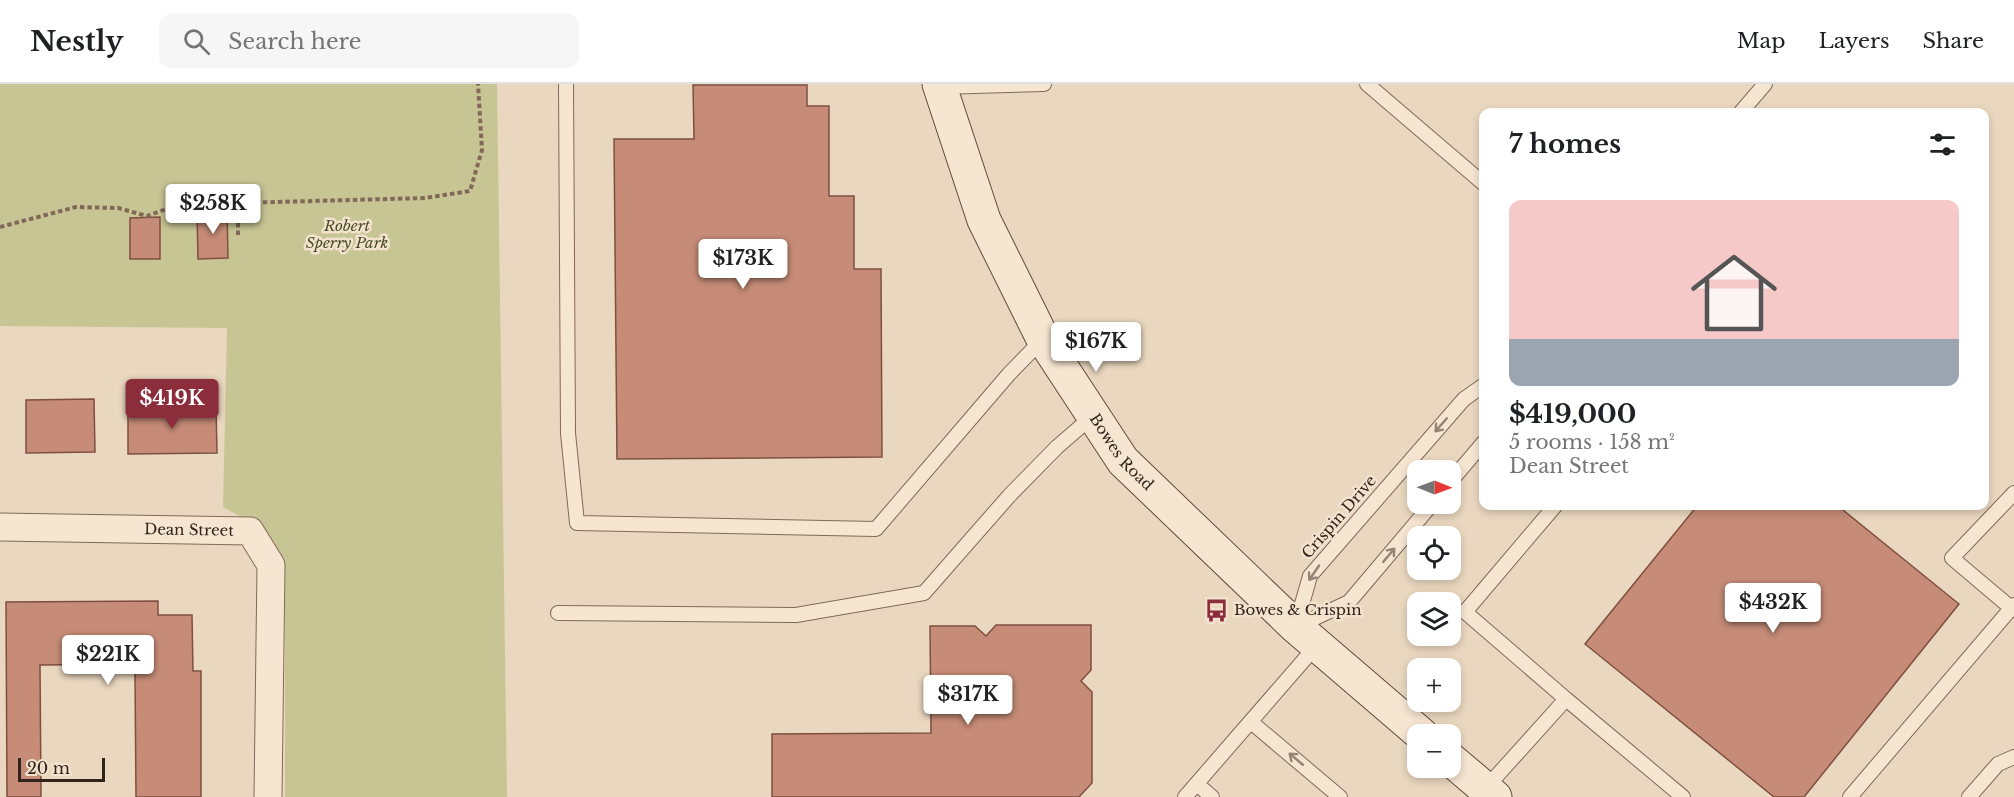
<!DOCTYPE html>
<html lang="en">
<head>
<meta charset="utf-8">
<style>
  :root { --surface:#fff; --page:#f6f6f6; --text:#202124; --muted:#757577; --line:#e0e0e0; --accent:#8c2d3c }
  body { margin:0; font-family:"Libre Baskerville",serif; background:var(--page); color:var(--text); height:100vh; display:flex; flex-direction:column; font-size:22px; white-space:nowrap }
  * { box-sizing:border-box; margin:0 }
  p { font-size:20px; color:var(--muted) }
  .icon { flex:none; width:33px; height:33px; fill:none; stroke:currentColor; stroke-width:2; stroke-linecap:round; stroke-linejoin:round }
  .map { position:relative; flex:1; overflow:hidden }
  .side { position:absolute; left:1479px; top:24px; width:510px; height:402px; display:flex; flex-direction:column; background:var(--surface); border-radius:12px; box-shadow:0 3px 9px #0003 }
  .side>* { flex:none }
  .needle { width:39px; rotate:91deg }
  .buttons { position:absolute; left:1407px; top:376px; display:grid; gap:12px }
  .buttons a { display:grid; place-items:center; width:54px; height:54px; border-radius:12px; background:var(--surface); box-shadow:0 3px 9px #0003; font-size:30px }
  .scale { position:absolute; left:18px; bottom:15px; width:87px; box-sizing:border-box; padding-left:6px; border:3px solid #32231c; border-top:0; font-size:16px; line-height:21px; white-space:nowrap; color:#32231c; -webkit-text-stroke:4px #f2e2ce; paint-order:stroke }
  .price { position:absolute; translate:-50% -51px; padding:0 14px; border-radius:6px; background:#fff; color:#222; font-size:20px; line-height:39px; filter:drop-shadow(0 2px 3px #0008) }
  .price::after { content:''; position:absolute; left:50%; top:36px; width:18px; height:14px; margin-left:-9px; background:inherit; clip-path:polygon(0 0,100% 0,50% 100%) }
  .price.active { background:var(--accent); color:#fff }
  ul { padding:0; list-style:none }
  li { display:grid; align-content:center; gap:12px; height:318px; padding:0 30px }
  li+li { border-top:2px solid var(--line) }
  li span { display:grid; place-items:center; height:186px; border-radius:12px; color:#555 }
  li>.icon { margin-inline-start:auto }
  span .icon { width:108px; height:108px; fill:#fffc; stroke-width:1 }
  li b { font-size:26px }
  h2 { display:flex; justify-content:space-between; align-items:center; height:72px; padding:0 30px; font-size:26px }
  header { display:flex; align-items:center; gap:36px; box-sizing:border-box; height:84px; padding:0 30px; background:var(--surface); border-bottom:2px solid var(--line) }
  header strong { font-size:28px }
  nav { display:flex; gap:33px; margin-inline-start:auto; font-size:21px }
  .search { width:420px; height:54px; background:var(--page); display:flex; align-items:center; gap:15px; box-sizing:border-box; padding:0 21px; border-radius:12px; color:var(--muted); font-size:22px }
  .map>svg:first-child { display:block }
</style>
</head>
<body>
<header>
<strong>Nestly</strong>
<div class="search"><svg class="icon" aria-label="search" viewBox="0 0 24 24"><circle cx="10" cy="10" r="6"/><path d="M15 15l6 6"/></svg>Search here</div>
<nav><a>Map</a><a>Layers</a><a>Share</a></nav>
</header>
<div class="map">
<svg width="2014" height="713" viewBox="0 0 2014 713">
  <rect width="100%" height="100%" fill="#ead7bf"/>
  <path fill="#c7c594" d="M0 0H497L507 713H285V503L276 470 259 443 223 423 227 244 0 242Z"/>
  <path fill="#c68c77" stroke="#7f4f40" stroke-width="1.5" d="M693 1H807V22H829V112H854V185H881L882 373 617 375 614 55H694Z
    M227 127 228 174 198 175 197 128Z
    M160 133V175H130V134Z
    M94 315 95 368 26 369V316Z
    M128 323H216L217 369 128 370Z
    M1697 422H1838L1959 520 1804 713H1774L1585 560Z
    M158 517V531H192L193 587H201V713H136L135 588H149V580L40 581 41 713H7L6 518Z
    M996 541H1091V586L1081 597 1092 608V699L1079 713H772V650L931 649 930 542H975L986 552Z"/>
  <g fill="none" stroke-linecap="round" stroke-linejoin="round">
    <defs>
      <path id="lane" d="M566 0 568 349 577 439 876 445 1009 290 1043 255
        M1367 0 1484 100
        M940 3 1044 0
        M1741 28 1765 0
        M1450 398 1484 358
        M2011 524 1952 474 2014 409
        M558 529 796 531 924 509 1009 412 1057 363 1094 331
        M1296 541 1310 492 1464 315 1484 301
        M1298 542 1349 518 1432 420
        M1566 615 1683 713
        M1251 638 1340 713
        M1197 700 1212 713
        M1485 705 1566 615 1465 528 1555 422
        M1185 713 1317 561
        M1850 713 2014 521
        M1969 713 1998 680 2014 673"/>
      <g id="street">
        <path id="s1" d="M0 443 250 447 271 481 268 713"/>
      </g>
      <g id="secondary">
        <path id="s2" d="M939 0 984 136 1043 255 1123 377 1296 543 1422 651"/>
        <path d="M1450 675 1495 713"/>
      </g>
    </defs>
    <use href="#lane" stroke="#826859" stroke-width="16"/>
    <use href="#street" stroke="#826859" stroke-width="29"/>
    <use href="#secondary" stroke="#634a3c" stroke-width="35"/>
    <path stroke="#826859" stroke-width="4" stroke-dasharray="4.5 3" stroke-linecap="butt" d="M0 143 76 123 118 124 147 132 186 118 223 114 238 119 425 114 470 107 482 66 478 0
      M238 151V119"/>
    <use href="#lane" stroke="#f6e5d1" stroke-width="14"/>
    <use href="#street" stroke="#f6e5d1" stroke-width="27"/>
    <use href="#secondary" stroke="#f6e5d1" stroke-width="33"/>
  </g>
  <defs><path id="oneway-shaft" d="M-6 0H5M1.5-3L5.5 0L1.5 3" fill="none" stroke-width="1.6" stroke-linecap="round" stroke-linejoin="round" transform="scale(1.5)"/></defs>
  <g stroke="#948476">
    <use href="#oneway-shaft" transform="translate(1441 341) rotate(131)"/>
    <use href="#oneway-shaft" transform="translate(1389 471) rotate(-50)"/>
    <use href="#oneway-shaft" transform="translate(1314 489) rotate(124)"/>
    <use href="#oneway-shaft" transform="translate(1296 675) rotate(-140)"/>
  </g>
  <defs>
    <symbol id="bus-bare" viewBox="-9 -9 18 18"><path d="M-5-6H5V4H4V6H2V4H-2V6H-4V4H-5ZM-3.5-4V0h7V-4ZM-3.5 1.2v1.5H-2V1.2ZM2 1.2v1.5H3.5V1.2Z" fill="#8c2d3c" stroke="#f2e2ce" stroke-width="2.5" paint-order="stroke"/></symbol>
  </defs>
  <g fill-rule="evenodd">
    <use href="#bus-bare" x="1200" y="510" width="33" height="33"/>
  </g>
  <g text-anchor="middle" stroke-width="5" stroke-linejoin="round" paint-order="stroke">
    <g font-size="15" font-style="italic" fill="#494d24" stroke="#f2e2ce">
      <text x="347" y="147">Robert<tspan x="347" dy="17">Sperry Park</tspan></text>
    </g>
    <g font-size="15" fill="#32231c" stroke="#f2e2ce">
      <text dy="5" stroke="none"><textPath href="#s2" startOffset="414">Bowes Road</textPath></text>
      <text transform="translate(1339 433) rotate(-49)" y="5">Crispin Drive</text>
      <text dy="5" stroke="none"><textPath href="#s1" startOffset="189">Dean Street</textPath></text>
    </g>
    <g font-size="15" fill="#32231c" stroke="#f2e2ce" text-anchor="start">
      <text x="1234" y="531">Bowes &amp; Crispin</text>
    </g>
  </g>
</svg>
<div class="buttons">
<a><svg class="needle" viewBox="-14 -14 28 28"><path d="M0-13l5 13h-10z" fill="#e53935"/><path d="M0 13l5-13h-10z" fill="#757577"/></svg></a>
<a><svg class="icon" aria-label="locate" viewBox="0 0 24 24"><circle cx="12" cy="12" r="6"/><path d="M12 2v4M12 18v4M2 12h4M18 12h4"/></svg></a>
<a><svg class="icon" aria-label="layers" viewBox="0 0 24 24"><path d="M12 4l9 5-9 5-9-5zM3 14l9 5 9-5"/></svg></a>
<a>+</a>
<a>−</a>
</div>
<div class="scale">20 m</div>
<b class="price" style="left:213px;top:151px">$258K</b>
<b class="price" style="left:743px;top:206px">$173K</b>
<b class="price" style="left:1096px;top:289px">$167K</b>
<b class="price active" style="left:172px;top:346px">$419K</b>
<b class="price" style="left:1773px;top:550px">$432K</b>
<b class="price" style="left:108px;top:602px">$221K</b>
<b class="price" style="left:968px;top:642px">$317K</b>
<section class="side">
<h2>7 homes<svg class="icon" aria-label="filters" viewBox="0 0 24 24"><path d="M4 7h16M4 17h16"/><circle cx="9" cy="7" r="2"/><circle cx="15" cy="17" r="2"/></svg></h2>
<ul>
<li><span style="background:linear-gradient(#f6c9c9 75%,#9aa5b1 0)"><svg class="icon" aria-label="home" viewBox="0 0 24 24"><path d="M3 11l9-7 9 7M6 9v11h12V9"/></svg></span><div><b>$419,000</b><p>5 rooms · 158 m²</p><p>Dean Street</p></div></li>
</ul>
</section>
</div>
</body>
</html>
